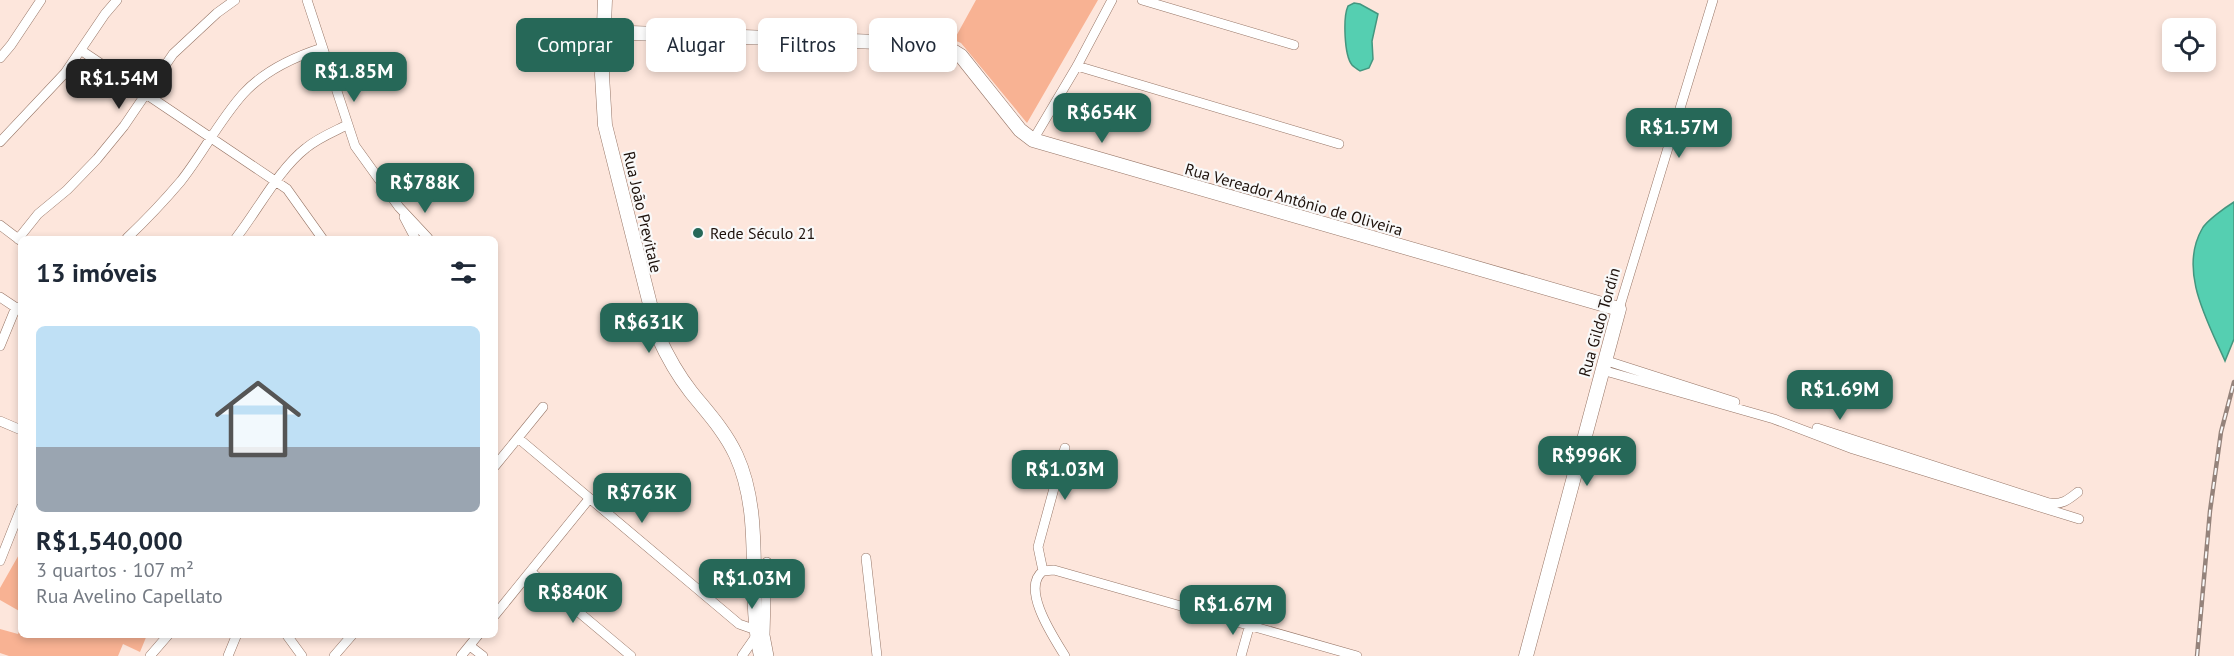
<!DOCTYPE html>
<html lang="pt">
<head>
<meta charset="utf-8">
<style>
  :root { --surface:#fff; --page:#f6f6f7; --text:#1f2937; --muted:#747a83; --accent:#266858 }
  body { margin:0; font-family:"PT Sans",sans-serif; background:var(--page); color:var(--text); height:100vh; display:flex; flex-direction:column; font-size:22px; white-space:nowrap }
  * { box-sizing:border-box; margin:0 }
  p { font-size:20px; color:var(--muted) }
  .icon { flex:none; width:33px; height:33px; fill:none; stroke:currentColor; stroke-width:2; stroke-linecap:round; stroke-linejoin:round }
  .map { position:relative; flex:1; overflow:hidden }
  .details { position:absolute; left:18px; top:236px; width:480px; height:402px; display:flex; flex-direction:column; background:var(--surface); border-radius:9px; box-shadow:0 3px 9px #0003 }
  .details>* { flex:none }
  .top-card { position:absolute; left:516px; top:18px; width:570px; height:54px; display:flex; gap:12px }
  .buttons { position:absolute; left:2162px; top:18px; display:grid; gap:12px }
  .buttons a { display:grid; place-items:center; width:54px; height:54px; border-radius:9px; background:var(--surface); box-shadow:0 3px 9px #0003; font-size:30px }
  .price { position:absolute; translate:-50% -51px; padding:0 14px; border-radius:12px; background:var(--accent); color:#fff; font-size:20px; line-height:39px; filter:drop-shadow(0 2px 3px #0008) }
  .price::after { content:''; position:absolute; left:50%; top:36px; width:18px; height:14px; margin-left:-9px; background:inherit; clip-path:polygon(0 0,100% 0,50% 100%) }
  .price.current { background:#222; color:#fff }
  ul { padding:0; list-style:none }
  li { display:grid; align-content:center; gap:12px; height:318px; padding:0 18px }
  li span { display:grid; place-items:center; height:186px; border-radius:9px; color:#555 }
  li>.icon { margin-inline-start:auto }
  span .icon { width:108px; height:108px; fill:#fffc; stroke-width:1 }
  li b { font-size:26px }
  h2 { display:flex; justify-content:space-between; align-items:center; height:72px; padding:0 18px; font-size:26px }
  .tag { padding:0 21px; border-radius:9px; background:var(--surface); box-shadow:0 3px 9px #0003; font-size:21px; line-height:54px }
  .tag.current { background:var(--accent); color:#fff }
  .map>svg:first-child { display:block }
</style>
</head>
<body>
<div class="map">
<svg width="2234" height="656" viewBox="0 0 2234 656">
  <rect width="100%" height="100%" fill="#fde6dc"/>
  <path fill="#f8b293" d="M976 0H1098L1027 123 961 43 954 40Z
    M21 551V612L0 600V588Z
    M21 626V634L147 635 140 652 123 644 118 656H9L0 653V629L18 634Z"/>
  <path fill="#55cfb1" stroke="#44967f" stroke-width="1.5" d="M1354 3 1360 4 1378 14 1372 41 1373 59 1369 68 1360 71C1357 69 1354 67 1352 65 1344 55 1343 17 1348 6Z
    M2234 202V339L2225 361C2208 322 2178 271 2202 229 2206 221 2226 207 2234 202Z"/>
  <g fill="none" stroke-linecap="round" stroke-linejoin="round">
    <defs>
      <path id="street" d="M307 0 355 146 399 207 428 238
        M1142 0 1294 45
        M82 51 287 189 322 238
        M0 58 11 45 41 0
        M1077 66 1339 144
        M1033 140 1077 66 1112 0
        M0 142 65 73 105 14 117 0
        M404 217 415 238
        M0 225 21 241
        M127 238C146 220 164 201 181 181 203 153 219 121 243 94 263 72 294 57 322 48
        M236 238C258 210 278 170 306 148 318 138 333 132 347 125
        M18 239 38 214 67 190 97 159 124 126 173 54 217 13 235 0
        M0 297 21 311
        M1619 309 1713 0
        M0 346 16 307
        M1604 360 1735 402
        M1602 370 1774 419 1853 449 2079 519
        M0 421 21 430
        M1817 428 2049 503C2062 505 2068 500 2078 492
        M518 438 739 624 756 630
        M495 466 543 407
        M866 558 877 656
        M0 561 21 508
        M767 562 765 635 769 656
        M1043 571 1054 570 1357 656
        M1043 571 1038 547 1065 448
        M1043 571C1020 588 1054 638 1065 656
        M531 572 631 656
        M495 615 589 499
        M286 634 302 656
        M470 646 483 656
        M150 656 169 634
        M228 656 237 634
        M334 656 353 634
        M461 656 479 634
        M742 656 756 636
        M1241 656 1250 624"/>
      <path id="secondary" d="M605 0 602 75 605 125 658 336C667 356 677 374 691 392 707 412 725 431 736 455 765 518 746 591 761 656
        M603 32 934 44 948 48 961 56 1020 130 1033 140 1619 309 1526 656"/>
    </defs>
    <use href="#street" stroke="#967566" stroke-width="10"/>
    <use href="#secondary" stroke="#967566" stroke-width="15"/>
    <use href="#street" stroke="#fff" stroke-width="9"/>
    <use href="#secondary" stroke="#fff" stroke-width="14"/>
    <defs>
      <path id="rail" d="M2197 656 2210 511 2221 432 2234 382"/>
    </defs>
    <use href="#rail" stroke="#95837b" stroke-width="4.5"/>
    <use href="#rail" stroke="#f9f9f9" stroke-width="2" stroke-dasharray="7" stroke-linecap="butt"/>
  </g>
  <circle fill="#266858" stroke="#f9f9f9" stroke-width="2" cx="698" cy="233" r="6"/>
  <g text-anchor="middle" stroke-width="4.5" stroke-linejoin="round" paint-order="stroke">
    <g font-size="16" fill="#1d110b" stroke="#f9f9f9">
      <text transform="translate(1294 199) rotate(16)" y="6">Rua Vereador Antônio de Oliveira</text>
      <text transform="translate(643 212) rotate(77)" y="6">Rua João Previtale</text>
      <text transform="translate(1599 322) rotate(-74)" y="6">Rua Gildo Tordin</text>
    </g>
    <g font-size="16" fill="#1d110b" stroke="#f9f9f9" text-anchor="start">
      <text x="710" y="239">Rede Século 21</text>
    </g>
  </g>
</svg>
<div class="buttons">
<a><svg class="icon" aria-label="locate" viewBox="0 0 24 24"><circle cx="12" cy="12" r="6"/><path d="M12 2v4M12 18v4M2 12h4M18 12h4"/></svg></a>
</div>
<b class="price" style="left:354px;top:103px">R$1.85M</b>
<b class="price current" style="left:119px;top:110px">R$1.54M</b>
<b class="price" style="left:1102px;top:144px">R$654K</b>
<b class="price" style="left:1679px;top:159px">R$1.57M</b>
<b class="price" style="left:425px;top:214px">R$788K</b>
<b class="price" style="left:649px;top:354px">R$631K</b>
<b class="price" style="left:1840px;top:421px">R$1.69M</b>
<b class="price" style="left:1587px;top:487px">R$996K</b>
<b class="price" style="left:1065px;top:501px">R$1.03M</b>
<b class="price" style="left:642px;top:524px">R$763K</b>
<b class="price" style="left:752px;top:610px">R$1.03M</b>
<b class="price" style="left:573px;top:624px">R$840K</b>
<b class="price" style="left:1233px;top:636px">R$1.67M</b>
<div class="top-card">
<a class="tag current">Comprar</a>
<a class="tag">Alugar</a>
<a class="tag">Filtros</a>
<a class="tag">Novo</a>
</div>
<section class="details">
<h2>13 imóveis<svg class="icon" aria-label="filters" viewBox="0 0 24 24"><path d="M4 7h16M4 17h16"/><circle cx="9" cy="7" r="2"/><circle cx="15" cy="17" r="2"/></svg></h2>
<ul>
<li><span style="background:linear-gradient(#bfe0f5 65%,#9aa5b1 0)"><svg class="icon" aria-label="home" viewBox="0 0 24 24"><path d="M3 11l9-7 9 7M6 9v11h12V9"/></svg></span><div><b>R$1,540,000</b><p>3 quartos · 107 m²</p><p>Rua Avelino Capellato</p></div></li>
</ul>
</section>
</div>
</body>
</html>
